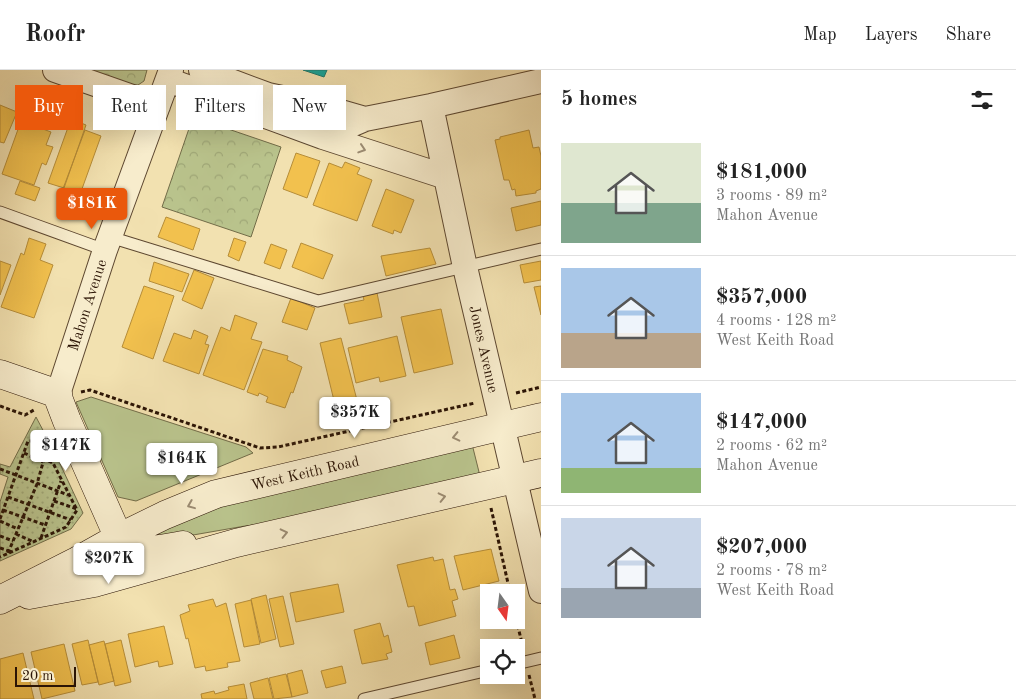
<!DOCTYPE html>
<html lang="en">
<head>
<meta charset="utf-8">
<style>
  :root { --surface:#fff; --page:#f2f2f2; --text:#222; --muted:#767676; --line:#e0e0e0; --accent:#ea580c }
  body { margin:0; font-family:"Old Standard TT",serif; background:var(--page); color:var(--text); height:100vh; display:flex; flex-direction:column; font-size:19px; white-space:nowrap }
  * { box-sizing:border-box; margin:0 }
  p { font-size:16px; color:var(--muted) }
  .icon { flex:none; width:28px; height:28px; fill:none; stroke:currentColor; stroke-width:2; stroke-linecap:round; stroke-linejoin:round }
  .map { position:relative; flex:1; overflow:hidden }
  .drawer { display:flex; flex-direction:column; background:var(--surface); width:475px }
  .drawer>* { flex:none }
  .banner { position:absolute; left:15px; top:15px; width:450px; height:45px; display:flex; gap:10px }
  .needle { width:32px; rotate:166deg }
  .controls { position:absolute; left:480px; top:514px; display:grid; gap:10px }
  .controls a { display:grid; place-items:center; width:45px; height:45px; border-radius:0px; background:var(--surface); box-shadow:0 5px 20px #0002; font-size:25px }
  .scale { position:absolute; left:15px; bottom:12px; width:61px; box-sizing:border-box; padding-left:5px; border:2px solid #2b1405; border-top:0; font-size:14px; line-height:18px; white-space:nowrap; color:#2b1405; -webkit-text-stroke:4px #f7eccc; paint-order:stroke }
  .price { position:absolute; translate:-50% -42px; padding:0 11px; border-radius:5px; background:#fff; color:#222; font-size:16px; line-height:32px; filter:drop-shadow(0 1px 2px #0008) }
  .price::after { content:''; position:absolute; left:50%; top:30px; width:15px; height:11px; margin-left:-8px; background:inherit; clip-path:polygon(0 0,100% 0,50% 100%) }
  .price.on { background:var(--accent); color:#fff }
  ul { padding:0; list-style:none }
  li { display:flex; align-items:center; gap:15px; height:125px; padding:0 20px }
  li+li { border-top:1px solid var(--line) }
  li span { display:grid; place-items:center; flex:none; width:140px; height:100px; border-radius:0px; color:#555 }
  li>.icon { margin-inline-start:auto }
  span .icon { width:60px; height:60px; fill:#fffc; stroke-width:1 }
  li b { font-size:21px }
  h2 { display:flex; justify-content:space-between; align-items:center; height:60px; padding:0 20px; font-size:21px }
  .tag { padding:0 18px; border-radius:0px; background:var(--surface); box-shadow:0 5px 20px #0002; font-size:18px; line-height:45px }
  .tag.on { background:var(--accent); color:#fff }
  header { display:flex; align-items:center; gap:30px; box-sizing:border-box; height:70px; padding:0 25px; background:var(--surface); border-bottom:1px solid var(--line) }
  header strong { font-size:24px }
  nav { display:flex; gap:28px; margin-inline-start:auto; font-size:18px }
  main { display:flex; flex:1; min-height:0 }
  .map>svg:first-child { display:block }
</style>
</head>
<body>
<header>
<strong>Roofr</strong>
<nav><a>Map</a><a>Layers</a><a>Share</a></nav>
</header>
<main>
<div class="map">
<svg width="541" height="629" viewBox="0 0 541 629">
  <defs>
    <pattern id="forest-crowns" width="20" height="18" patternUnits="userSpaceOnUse" patternTransform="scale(1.25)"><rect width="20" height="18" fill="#b9c38c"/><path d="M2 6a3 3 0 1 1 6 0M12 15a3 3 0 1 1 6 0" fill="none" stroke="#9fa777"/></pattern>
    <pattern id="garden-dots" width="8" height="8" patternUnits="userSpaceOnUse" patternTransform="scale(1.25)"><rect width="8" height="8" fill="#b9c38c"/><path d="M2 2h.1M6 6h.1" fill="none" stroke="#9fa777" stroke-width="1.8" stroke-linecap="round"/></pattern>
  </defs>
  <rect width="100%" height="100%" fill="#f2e1b0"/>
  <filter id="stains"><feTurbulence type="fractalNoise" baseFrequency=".004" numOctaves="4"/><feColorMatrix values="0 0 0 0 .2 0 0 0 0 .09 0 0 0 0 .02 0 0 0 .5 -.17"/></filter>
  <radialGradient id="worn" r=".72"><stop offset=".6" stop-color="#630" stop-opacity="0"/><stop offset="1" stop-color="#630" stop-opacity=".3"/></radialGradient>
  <path fill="#b9c38c" stroke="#726c48" d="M91 327 246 377 253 383 136 431 118 427 76 332Z
    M472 374 480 406 287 451 245 456 147 473V464L233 432Z"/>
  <path fill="url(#forest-crowns)" stroke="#726c48" d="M69 0H147L144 11 138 15H126Z
    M193 47 281 77 251 167 162 137Z"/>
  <path fill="url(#garden-dots)" stroke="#726c48" d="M36 347 55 383 83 443 71 459 0 491V432L8 407 0 404V394L10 397Z"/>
  <path fill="#f2c14e" stroke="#b68d38" d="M0 35 17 42 4 73 0 72Z
    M71 49 86 55 64 118 48 113Z
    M21 51 51 62 46 75 53 77 46 95 42 93 34 115 2 104Z
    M85 60 101 66 78 130 61 124Z
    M529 60 533 78 539 77 541 86V119L536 121V123L516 126 515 119 512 120 509 110H504L495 70 500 69V67Z
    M296 83 320 91 307 128 283 119Z
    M345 92 360 98 357 104 372 110 357 151 313 135 329 93 342 98Z
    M20 111 40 118 35 131 15 124Z
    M386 119 414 130 401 163 394 160 393 164 372 156Z
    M541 131V155L516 161 511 138Z
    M166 147 200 159 193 180 158 167Z
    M29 168 46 174 40 190 53 195 34 248 1 237 21 183 24 185Z
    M234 168 246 172 239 191 228 186Z
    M301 173 333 185 323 209 292 197Z
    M271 174 287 180 280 199 264 193Z
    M430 178 436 194 386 206 381 186Z
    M0 191 11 195 0 225Z
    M541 191V210L524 213 520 195Z
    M154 192 189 204 182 222 149 211Z
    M194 200 214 208 202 239 182 230Z
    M144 216 174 226 153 289 122 277Z
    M541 216V245L534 217Z
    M377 223 382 247 349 254 344 234 364 230 363 226Z
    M291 228 315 238 307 260 282 252Z
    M441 239 453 294 414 303 401 247Z
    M235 245 257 253 251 269 262 272 244 320 203 305 221 257 230 261Z
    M194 260 208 266 205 274 209 275 199 304 163 291 174 263 191 269Z
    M397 266 406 306 380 312 379 307 356 313 348 278Z
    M341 268 359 338 337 343 320 273Z
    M263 279 288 286 287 290 302 297 293 323 291 322 285 338 266 332 268 327 259 323 258 326 247 322Z
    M491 479 499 511 463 520 454 486Z
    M433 487 434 491 443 489 450 520 455 519 458 529 452 531 456 546 419 556 414 536 408 537 397 495Z
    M338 514 344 542 296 552 290 523Z
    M266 525 276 569 261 573 251 529Z
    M283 526 294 574 280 577 269 529Z
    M213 529 216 537 226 533 240 591 227 593 228 597 206 601 205 596 195 598 188 568 186 569 180 545 190 541 188 535Z
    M251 530 260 574 244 577 235 534Z
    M380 553 384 567 388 565 392 582 386 584 388 589 362 594 354 560Z
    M164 556 173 594 159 597 158 591 135 597 128 564Z
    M454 565 460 588 430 595 425 573Z
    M88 570 98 612 82 615 72 574Z
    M121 570 131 612 115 616 105 574Z
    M104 571 114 611 99 615 89 575Z
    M64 574 75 621 42 629 31 582Z
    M23 583 34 629H0V589Z
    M342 596 346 613 326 618 321 601Z
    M302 600 308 623 292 627 287 604Z
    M286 604 292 627 274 629 269 608Z
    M268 608 273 629H254L250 613Z
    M244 614 247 629H202L201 624 214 621 215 624 229 620 228 617Z"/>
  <path fill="#17a398" stroke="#1d786c" d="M303 0H327L324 7Z"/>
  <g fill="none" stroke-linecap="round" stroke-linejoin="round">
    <defs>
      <path id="lane" d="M0 142 105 180
        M110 167 318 231 541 179
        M516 594 541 588
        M364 629 489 600"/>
      <path id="street" d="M55 0 158 36
        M201 0 268 25 320 36 365 49
        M168 10 323 67 446 107
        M431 36 465 197 541 521
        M323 67 365 49 431 36 541 11
        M58 324 105 180 171 0"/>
      <path id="secondary" d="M0 304 58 324 59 330 67 351 121 473C141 484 162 479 183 475
        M29 525 94 513 236 473 541 403
        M0 530 77 491 118 468 165 445 216 424 541 347"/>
    </defs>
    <use href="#lane" stroke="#5d4730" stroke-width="13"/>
    <use href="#street" stroke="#5d4730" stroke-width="26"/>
    <use href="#secondary" stroke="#2b1405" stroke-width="29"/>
    <path stroke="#2b1405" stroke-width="3" stroke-dasharray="4 2.5" stroke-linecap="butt" d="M81 322 90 320 260 378 278 377 475 333
      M516 323 541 317
      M0 336 25 345 34 340
      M24 383 43 392
      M0 399 68 425
      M8 427 71 450
      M54 431 77 439
      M491 438 510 522
      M3 440 45 455
      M0 449 28 371H44L48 383 44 389 53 393 77 440 66 457 0 487
      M0 451 18 459
      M16 464 34 472
      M0 466 13 471
      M41 468 61 411
      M0 478 9 481
      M8 483 37 414 44 389
      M516 549 523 577
      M529 605 535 629"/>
    <use href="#lane" stroke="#f7eccc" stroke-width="11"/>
    <use href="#street" stroke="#f7eccc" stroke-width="24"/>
    <use href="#secondary" stroke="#f7eccc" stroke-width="28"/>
  </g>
  <defs><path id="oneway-chevron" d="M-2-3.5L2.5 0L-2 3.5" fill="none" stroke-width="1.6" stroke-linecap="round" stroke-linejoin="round" transform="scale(1.25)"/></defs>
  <g stroke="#9b8b72">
    <use href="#oneway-chevron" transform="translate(362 79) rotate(18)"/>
    <use href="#oneway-chevron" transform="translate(456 367) rotate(167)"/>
    <use href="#oneway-chevron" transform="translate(442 427) rotate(-13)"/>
    <use href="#oneway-chevron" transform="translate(191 435) rotate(158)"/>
    <use href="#oneway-chevron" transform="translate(284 463) rotate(-13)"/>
  </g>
  <g text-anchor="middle" stroke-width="5" stroke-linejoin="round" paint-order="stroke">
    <g font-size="15" fill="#2b1405" stroke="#f7eccc">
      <text transform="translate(87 235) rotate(-72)" y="5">Mahon Avenue</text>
      <text transform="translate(484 279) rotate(77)" y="5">Jones Avenue</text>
      <text transform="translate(305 403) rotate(-13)" y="5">West Keith Road</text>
    </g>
  </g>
  <rect width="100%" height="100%" filter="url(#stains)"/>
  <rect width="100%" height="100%" fill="url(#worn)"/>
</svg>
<div class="controls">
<a><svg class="needle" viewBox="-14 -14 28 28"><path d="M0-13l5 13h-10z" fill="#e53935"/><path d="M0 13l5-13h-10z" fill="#767676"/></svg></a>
<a><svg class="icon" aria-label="locate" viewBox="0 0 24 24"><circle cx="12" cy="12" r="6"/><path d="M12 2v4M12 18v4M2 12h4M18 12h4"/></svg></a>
</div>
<div class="scale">20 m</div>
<b class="price on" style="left:92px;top:160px">$181K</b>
<b class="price" style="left:355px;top:369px">$357K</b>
<b class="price" style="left:66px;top:402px">$147K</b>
<b class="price" style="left:182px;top:415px">$164K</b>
<b class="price" style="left:109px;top:515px">$207K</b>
<div class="banner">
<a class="tag on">Buy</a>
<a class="tag">Rent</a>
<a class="tag">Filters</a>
<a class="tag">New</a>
</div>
</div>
<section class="drawer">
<h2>5 homes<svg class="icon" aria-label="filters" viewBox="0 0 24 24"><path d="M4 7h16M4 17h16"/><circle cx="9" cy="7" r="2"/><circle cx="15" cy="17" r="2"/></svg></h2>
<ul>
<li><span style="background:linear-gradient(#dfe7d0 60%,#7fa58c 0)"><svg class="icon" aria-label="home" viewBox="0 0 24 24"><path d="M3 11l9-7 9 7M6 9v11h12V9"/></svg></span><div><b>$181,000</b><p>3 rooms · 89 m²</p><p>Mahon Avenue</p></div></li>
<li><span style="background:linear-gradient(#a9c7e8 65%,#b9a48a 0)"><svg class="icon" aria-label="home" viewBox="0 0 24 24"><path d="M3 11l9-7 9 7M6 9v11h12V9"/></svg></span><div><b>$357,000</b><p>4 rooms · 128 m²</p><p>West Keith Road</p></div></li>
<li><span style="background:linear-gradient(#a9c7e8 75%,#8fb573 0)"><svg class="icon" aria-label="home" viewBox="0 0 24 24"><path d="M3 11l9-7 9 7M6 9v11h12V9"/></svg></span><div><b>$147,000</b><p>2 rooms · 62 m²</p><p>Mahon Avenue</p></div></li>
<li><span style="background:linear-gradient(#c9d6e8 70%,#9aa5b1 0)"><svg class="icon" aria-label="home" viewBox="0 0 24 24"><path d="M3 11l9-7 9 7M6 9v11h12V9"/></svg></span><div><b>$207,000</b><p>2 rooms · 78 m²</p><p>West Keith Road</p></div></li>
</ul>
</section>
</main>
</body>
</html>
